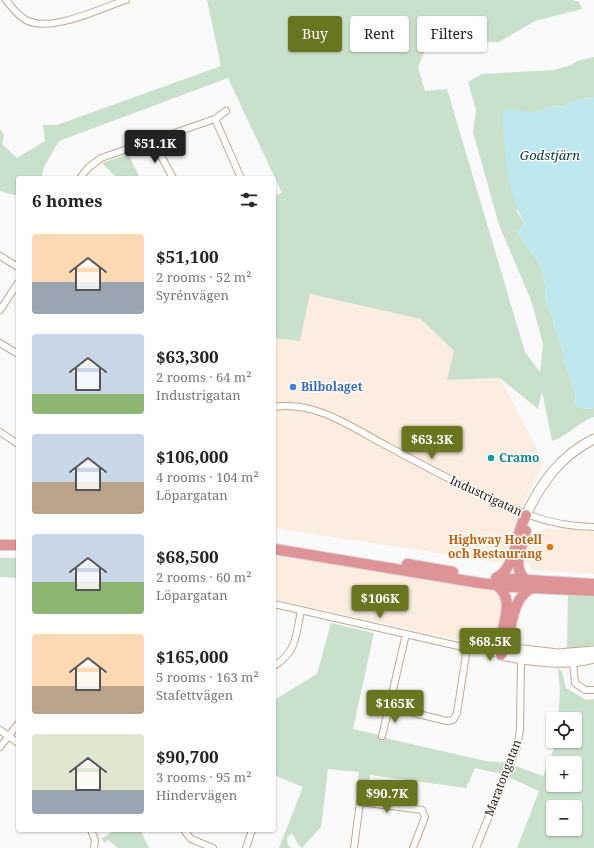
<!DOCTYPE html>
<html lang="en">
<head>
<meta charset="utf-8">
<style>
  :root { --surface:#fff; --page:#f2f2f2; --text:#222; --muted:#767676; --accent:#6a7520 }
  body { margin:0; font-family:"Noto Serif",serif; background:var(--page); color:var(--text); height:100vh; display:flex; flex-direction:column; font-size:15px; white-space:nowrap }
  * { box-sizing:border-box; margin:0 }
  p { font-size:13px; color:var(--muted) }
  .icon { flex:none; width:22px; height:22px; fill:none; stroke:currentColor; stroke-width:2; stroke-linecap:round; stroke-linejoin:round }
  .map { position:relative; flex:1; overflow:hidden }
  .drawer { position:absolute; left:16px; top:176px; width:260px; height:656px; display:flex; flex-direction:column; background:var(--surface); border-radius:4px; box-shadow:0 1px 3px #0004 }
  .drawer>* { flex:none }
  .guide { position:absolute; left:288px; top:16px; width:246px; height:36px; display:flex; gap:8px }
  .buttons { position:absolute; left:546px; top:712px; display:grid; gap:8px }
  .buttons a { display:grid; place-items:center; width:36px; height:36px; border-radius:4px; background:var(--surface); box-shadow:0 1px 3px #0004; font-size:20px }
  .price { position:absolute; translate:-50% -34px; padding:0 9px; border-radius:4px; background:var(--accent); color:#fff; font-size:13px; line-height:26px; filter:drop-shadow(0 1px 2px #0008) }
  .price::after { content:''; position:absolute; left:50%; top:24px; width:12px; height:9px; margin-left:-6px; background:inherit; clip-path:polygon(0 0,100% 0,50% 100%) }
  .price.current { background:#222; color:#fff }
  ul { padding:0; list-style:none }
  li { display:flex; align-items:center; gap:12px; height:100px; padding:0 16px }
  li span { display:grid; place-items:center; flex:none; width:112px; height:80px; border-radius:4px; color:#555 }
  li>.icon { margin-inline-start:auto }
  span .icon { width:48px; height:48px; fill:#fffc; stroke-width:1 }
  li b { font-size:17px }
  h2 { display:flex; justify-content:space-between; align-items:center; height:48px; padding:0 16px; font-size:17px }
  .pill { padding:0 14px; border-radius:4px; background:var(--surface); box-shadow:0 1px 3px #0004; font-size:14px; line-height:36px }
  .pill.current { background:var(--accent); color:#fff }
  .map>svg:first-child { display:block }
</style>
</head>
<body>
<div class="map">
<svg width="594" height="848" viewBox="0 0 594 848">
  <rect width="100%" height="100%" fill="#fafafa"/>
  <path fill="#fbeddf" d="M309 294 422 319 454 351 447 380 500 378 544 462 516 516 518 524 503 563 274 528V338L300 340Z
    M548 528 594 532V574L532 570 523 557 528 535Z
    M274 554 496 591 504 602 495 643 486 646 274 599Z"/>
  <path fill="#c9e0cb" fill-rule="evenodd" d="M207 0H573L579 2 582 9 535 21 499 42H464L432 34 418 67 425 91 447 89 525 352 540 372 543 344 531 300 499 225 473 132 476 110 468 82 482 74 554 70 571 65 577 61 594 57V98L580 99 564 106 548 107 537 113 528 112 517 212 525 223 517 232 539 263 545 284 546 305 553 317 554 327 563 352V359L576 393 574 404 584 409 594 408V417C578 422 568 436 552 441L542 391 538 409 500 378 447 380 454 351 421 319 310 294 300 341 274 338V196L282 193 228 78 59 141 44 167 41 178H18V196L0 191V129L4 135 2 144 17 158 45 141 43 125H57L221 66Z
    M128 154 140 178H117L102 163Z
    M0 558H18V578L0 577Z
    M568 595 594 596V645L567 650Z
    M331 623 374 633 353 729 379 735 385 738 486 761 508 763 502 774 475 768 466 788 370 775 367 799H356L359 772 328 769 321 827 302 848 298 844 292 833 287 838 288 845 291 848H279L303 787 274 775V700L317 674Z
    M558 668 562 672 566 688 586 700 594 699V848H517L539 791 508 777 513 765 543 776 557 741H575V719H558L560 692ZM553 763H575V785H553ZM553 807H575V829H553Z
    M115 830H140L149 848H118L108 840 105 843 101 839Z"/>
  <path fill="#bce8ee" d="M594 98V408L584 409 574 404 576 393 563 359V352L554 327 553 317 546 305 545 284 539 263 517 232 525 223C507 196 503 145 503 112L508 109 537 113 548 107 564 106 580 99Z"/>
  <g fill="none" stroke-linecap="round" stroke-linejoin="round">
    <defs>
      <path id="minor" d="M6 0C12 8 19 17 28 21 53 32 101 8 126 0
        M215 119 241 178
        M153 141 173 178
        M80 178 88 168 101 158 215 119 226 111
        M0 256 18 267
        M0 310 18 283
        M0 343 18 354
        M274 407C316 400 354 429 389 447 415 461 441 475 468 488 509 508 547 527 594 527
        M0 432 18 444
        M274 604 467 648 484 650 503 648
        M406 634 389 707 447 721 453 720 457 713 467 648
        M484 650 501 655
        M573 662 575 683 585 690H594
        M274 666C297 652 296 635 301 610
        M0 730 18 743
        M382 736 389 707
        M0 747 18 724
        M91 830 95 840 94 848
        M184 830 191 839 213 848
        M246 848 252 830
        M354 848 360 802 422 810 425 817 413 848
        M476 848 517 747 520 730 521 659"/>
      <path id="secondary" d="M526 515C541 483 561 455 594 439
        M506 648 558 654 594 651
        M501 655C531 661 565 666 594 658"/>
      <path id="trunk" d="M526 531C522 546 510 570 527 580
        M0 545H18
        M274 549 480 583 513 587 594 591
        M407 564 453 572
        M496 578 594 584
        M496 578C516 569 515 534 526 515
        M496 585C520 601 496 632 501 655
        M501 655C514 635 508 600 532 588"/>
    </defs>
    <use href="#minor" stroke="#c4a88e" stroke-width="8"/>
    <use href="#secondary" stroke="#c4a88e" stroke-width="11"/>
    <use href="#trunk" stroke="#d9d7d5" stroke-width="12"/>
    <use href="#minor" stroke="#fff" stroke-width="6"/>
    <use href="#secondary" stroke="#fff" stroke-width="9"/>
    <use href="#trunk" stroke="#de9397" stroke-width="10"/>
  </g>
  <circle fill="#3f7fe0" stroke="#fff" stroke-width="1.5" cx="293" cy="387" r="4"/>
  <circle fill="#0f9aa8" stroke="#fff" stroke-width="1.5" cx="491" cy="458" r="4"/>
  <circle fill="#e8710a" stroke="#fff" stroke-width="1.5" cx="550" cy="547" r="4"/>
  <g text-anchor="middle" stroke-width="3" stroke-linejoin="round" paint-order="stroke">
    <g font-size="12" font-weight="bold" fill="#366cbe" stroke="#fff" text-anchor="start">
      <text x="301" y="391">Bilbolaget</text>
    </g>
    <g font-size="12" font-weight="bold" fill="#0d838f" stroke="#fff" text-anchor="start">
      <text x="499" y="462">Cramo</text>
    </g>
    <g font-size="12" fill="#2a2015" stroke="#fff">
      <text transform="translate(486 496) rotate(25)" y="4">Industrigatan</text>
      <text transform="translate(503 778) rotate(-69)" y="4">Maratongatan</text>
    </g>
    <g font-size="12" font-weight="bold" fill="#c56008" stroke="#fff" text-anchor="end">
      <text x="542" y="544">Highway Hotell<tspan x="542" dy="14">och Restaurang</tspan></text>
    </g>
    <g font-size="13" font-style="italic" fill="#0c363b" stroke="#fff">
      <text x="550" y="160">Godstjärn</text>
    </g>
  </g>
</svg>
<div class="buttons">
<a><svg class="icon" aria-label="locate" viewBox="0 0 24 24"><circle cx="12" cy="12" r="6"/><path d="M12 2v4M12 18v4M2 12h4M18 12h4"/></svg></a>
<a>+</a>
<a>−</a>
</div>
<b class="price current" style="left:155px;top:164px">$51.1K</b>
<b class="price" style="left:432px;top:460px">$63.3K</b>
<b class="price" style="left:380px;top:619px">$106K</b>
<b class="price" style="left:490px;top:662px">$68.5K</b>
<b class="price" style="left:395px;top:724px">$165K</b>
<b class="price" style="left:387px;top:814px">$90.7K</b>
<div class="guide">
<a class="pill current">Buy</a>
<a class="pill">Rent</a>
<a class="pill">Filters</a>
</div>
<section class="drawer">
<h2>6 homes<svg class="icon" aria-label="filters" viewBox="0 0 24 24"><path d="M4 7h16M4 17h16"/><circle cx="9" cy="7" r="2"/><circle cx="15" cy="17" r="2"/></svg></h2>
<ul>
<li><span style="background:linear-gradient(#ffd9b3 60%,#9aa5b1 0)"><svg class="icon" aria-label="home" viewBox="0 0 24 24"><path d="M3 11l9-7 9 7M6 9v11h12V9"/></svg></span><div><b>$51,100</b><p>2 rooms · 52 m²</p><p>Syrénvägen</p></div></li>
<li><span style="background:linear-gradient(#c9d6e8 75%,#8fb573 0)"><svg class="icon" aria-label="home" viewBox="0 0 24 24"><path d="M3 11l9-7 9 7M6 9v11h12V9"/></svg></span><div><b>$63,300</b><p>2 rooms · 64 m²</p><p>Industrigatan</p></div></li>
<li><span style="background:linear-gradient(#c9d6e8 60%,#b9a48a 0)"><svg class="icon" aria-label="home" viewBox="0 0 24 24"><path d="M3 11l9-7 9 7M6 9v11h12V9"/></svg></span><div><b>$106,000</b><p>4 rooms · 104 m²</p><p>Löpargatan</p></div></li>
<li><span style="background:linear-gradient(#c9d6e8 60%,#8fb573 0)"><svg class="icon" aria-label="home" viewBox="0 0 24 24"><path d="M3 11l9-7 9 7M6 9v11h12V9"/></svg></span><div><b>$68,500</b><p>2 rooms · 60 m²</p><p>Löpargatan</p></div></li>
<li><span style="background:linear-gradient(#ffd9b3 65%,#b9a48a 0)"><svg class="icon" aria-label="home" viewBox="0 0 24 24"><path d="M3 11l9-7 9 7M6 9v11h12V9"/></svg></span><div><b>$165,000</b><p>5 rooms · 163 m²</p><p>Stafettvägen</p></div></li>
<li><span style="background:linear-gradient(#dfe7d0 70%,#9aa5b1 0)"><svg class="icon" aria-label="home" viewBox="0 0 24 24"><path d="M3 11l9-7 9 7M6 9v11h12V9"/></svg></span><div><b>$90,700</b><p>3 rooms · 95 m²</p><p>Hindervägen</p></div></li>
</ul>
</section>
</div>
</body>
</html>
